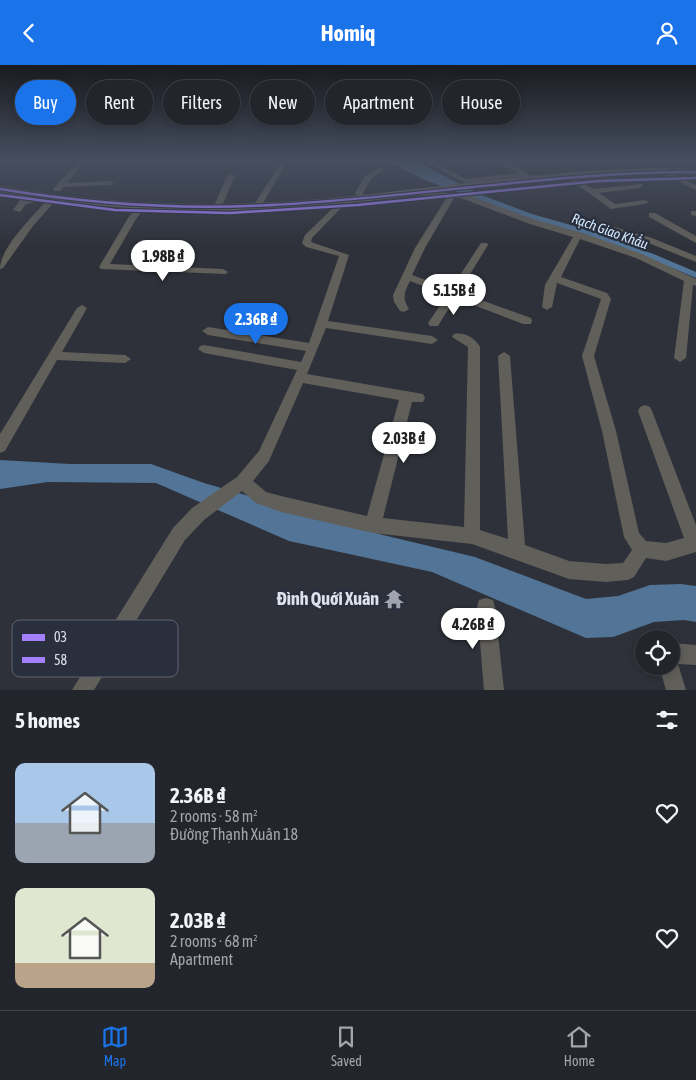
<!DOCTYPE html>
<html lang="en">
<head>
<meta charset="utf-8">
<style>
  :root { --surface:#22252b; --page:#2a2d33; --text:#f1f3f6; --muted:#a2a5a9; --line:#3f4247; --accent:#1a73e8 }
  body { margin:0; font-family:"Asap Condensed",sans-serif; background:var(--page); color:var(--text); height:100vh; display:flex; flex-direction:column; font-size:19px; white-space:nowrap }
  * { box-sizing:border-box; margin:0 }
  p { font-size:16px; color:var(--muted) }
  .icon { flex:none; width:28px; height:28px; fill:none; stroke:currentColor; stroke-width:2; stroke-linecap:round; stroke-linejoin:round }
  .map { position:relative; height:625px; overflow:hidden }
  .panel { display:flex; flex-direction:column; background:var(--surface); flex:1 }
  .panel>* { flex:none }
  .hud { position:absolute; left:15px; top:15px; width:666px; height:45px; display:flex; gap:10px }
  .fabs { position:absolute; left:635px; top:565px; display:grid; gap:10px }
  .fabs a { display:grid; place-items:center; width:45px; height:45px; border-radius:50%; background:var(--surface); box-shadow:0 2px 12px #0003,0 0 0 1px var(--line); font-size:25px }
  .price { position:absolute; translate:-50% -42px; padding:0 11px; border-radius:18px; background:#fff; color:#222; font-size:16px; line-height:32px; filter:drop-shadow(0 1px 2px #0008) }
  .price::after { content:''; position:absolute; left:50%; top:30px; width:15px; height:11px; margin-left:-8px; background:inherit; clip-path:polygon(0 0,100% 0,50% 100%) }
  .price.selected { background:var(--accent); color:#fff }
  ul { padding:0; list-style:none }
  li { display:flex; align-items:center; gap:15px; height:125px; padding:0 15px }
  li span { display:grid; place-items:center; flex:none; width:140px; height:100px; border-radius:10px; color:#555 }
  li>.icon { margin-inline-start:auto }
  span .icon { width:60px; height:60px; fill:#fffc; stroke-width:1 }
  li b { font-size:21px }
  h2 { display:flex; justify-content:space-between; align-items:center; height:60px; padding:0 15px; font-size:21px }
  .tag { padding:0 18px; border-radius:22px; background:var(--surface); box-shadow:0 2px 12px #0003,0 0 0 1px var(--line); font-size:18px; line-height:45px }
  .tag.selected { background:var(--accent); color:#fff }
  header { display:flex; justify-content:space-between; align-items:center; height:65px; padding:0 15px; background:var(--accent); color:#fff; font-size:22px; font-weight:700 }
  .tabs { display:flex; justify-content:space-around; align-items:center; height:70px; border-top:1px solid var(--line); background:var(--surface); font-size:14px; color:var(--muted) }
  .tabs a { display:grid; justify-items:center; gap:2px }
  .tabs .selected { color:var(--accent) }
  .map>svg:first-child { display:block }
</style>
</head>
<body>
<header><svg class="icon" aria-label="back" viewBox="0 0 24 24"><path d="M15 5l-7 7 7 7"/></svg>Homiq<svg class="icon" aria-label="person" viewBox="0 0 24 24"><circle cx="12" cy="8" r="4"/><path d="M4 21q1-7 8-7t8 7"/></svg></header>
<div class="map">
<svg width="696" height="625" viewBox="0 0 696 625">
  <rect width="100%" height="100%" fill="#2e3139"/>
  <path fill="#517497" d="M387 96H415L484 131 532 149 585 164 656 190 696 207V213L624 183 546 160 425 115Z
    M0 395 70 399H151L204 418 383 470 475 492 586 534 618 531 650 520 681 519 696 521V557L684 555 654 557 613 572 586 573 432 507 289 476 156 418 48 417 0 424Z"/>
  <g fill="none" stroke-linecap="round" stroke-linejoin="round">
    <path fill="#615f5a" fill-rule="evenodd" d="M79 96H85L67 118 110 116 114 118 110 120 63 122 60 126H54L53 124Z
      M143 96H149L144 101 141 99Z
      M282 96H288L260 143H254L253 141Z
      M424 96H431L466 114 518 108 494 96H502L526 107 527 109 537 112 533 114 517 112 465 118Z
      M379 103 384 104 371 114 363 128 367 133 360 135 355 128 365 111Z
      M659 105H663L696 120V125L659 107Z
      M228 109 235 111 221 143 214 145 213 143Z
      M565 109H569L593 124 642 119 643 121 639 123 599 128 615 139 645 135 649 137 645 139 611 144 565 111Z
      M412 126 465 129 536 155 583 168 642 189 696 214V221L693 220 686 293 680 297 674 293 684 216 636 193 580 174 561 212 607 228 611 234 594 291 616 366 639 468 646 476 666 478 684 473 638 346 640 342 645 340 650 342 652 346 696 460V487L666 496 646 493 634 512 628 515 606 517 569 514 472 479 373 468 281 447 256 438 242 426 204 455 185 475 94 625H72L173 463 192 443 237 412 259 386 297 305 204 288 198 284 200 281 204 280 301 297 306 286 208 270 202 266 208 262 309 278 339 191 306 182 302 178 305 170 335 141 333 136 337 134H340L343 141 312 173 311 177 349 190 328 256 432 271 438 275 432 279 326 263 307 309 423 329 425 333 423 337H412L383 453 464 462 468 282 452 272 454 269C465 267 475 273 480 282V465L508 474 498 291 504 287 510 291 525 480 569 496 606 499 623 498 632 485 624 472 602 366 582 291 601 234 557 218 552 242 547 245 542 242 545 220 573 172 530 159 461 133H454L425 183 412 210 451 224 481 178H487L488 180 459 227 531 253 532 256 531 259H523L455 233 438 261H430L428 258 447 230 410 216C404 228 402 233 409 244L404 247 400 246 394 237 393 230 415 183 447 132 415 130 411 128ZM303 318 399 335 367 451 281 431 266 427 253 416 269 396Z
      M45 130H48V134L26 139 20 147 13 145 20 135Z
      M50 132 57 134 33 161 3 203 0 204C0 182 35 149 50 132Z
      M138 141 145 143 136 154 110 199 223 204 228 207 226 209 101 204 99 202 128 153Z
      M691 146H696V151L691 150Z
      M649 148H655L696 171V178L649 152Z
      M598 157 652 173 696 191V197L646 177 595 162 594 160Z
      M82 240 87 243 62 287 125 290 131 294 125 298 57 295 5 386 0 388V369L77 243Z
      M486 533 493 535 495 542 504 625H484L477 542 479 535Z
      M671 578 696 580V600L678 599 686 625H666L659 601H671Z"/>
    <path fill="#6a6863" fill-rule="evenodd" d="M660 103 696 104V110C565 107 438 131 308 142 204 150 103 146 0 127V121C103 139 205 143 309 135 427 125 542 105 660 103Z"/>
    <defs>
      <path id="bus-1" d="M0 124C90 139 180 145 271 140 413 133 553 107 696 107"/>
      <path id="bus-2" d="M0 130 115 145 230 148 357 140 598 116 696 113"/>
    </defs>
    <use href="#bus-1" stroke="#2a2f3d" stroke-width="5"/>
    <use href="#bus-2" stroke="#2a2f3d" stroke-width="5"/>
    <use href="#bus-1" stroke="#a380ff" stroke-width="2.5"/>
    <use href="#bus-2" stroke="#a380ff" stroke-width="2.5"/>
  </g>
  <linearGradient id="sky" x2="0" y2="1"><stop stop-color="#191b1f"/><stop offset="0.52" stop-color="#464e5f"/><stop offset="1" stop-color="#464e5f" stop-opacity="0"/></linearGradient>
  <rect width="696" height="183" fill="url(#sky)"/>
  <defs>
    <symbol id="temple-bare" viewBox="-9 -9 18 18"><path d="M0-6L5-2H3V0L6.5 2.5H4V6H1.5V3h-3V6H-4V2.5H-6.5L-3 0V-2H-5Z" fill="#a0a3ad" stroke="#2a2f3d" stroke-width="2.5" paint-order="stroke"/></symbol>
  </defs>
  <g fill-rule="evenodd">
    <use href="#temple-bare" x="380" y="520" width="28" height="28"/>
  </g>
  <g text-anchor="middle" stroke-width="5" stroke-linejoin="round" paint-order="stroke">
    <g font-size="14" font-style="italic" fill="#d0e7fe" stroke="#2a2f3d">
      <text transform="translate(610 166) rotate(20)" y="5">Rạch Giao Khẩu</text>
    </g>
    <g font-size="18" font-weight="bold" fill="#dde1eb" stroke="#2a2f3d" text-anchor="end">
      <text x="379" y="540">Đình Quới Xuân</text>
    </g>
  </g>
  <rect x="12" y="555" width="166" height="57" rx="8" fill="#2a2f3d" stroke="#606471" stroke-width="1"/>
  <rect x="22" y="569" width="23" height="7" fill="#a380ff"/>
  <rect x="22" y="592" width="23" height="6" fill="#a380ff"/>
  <g font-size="14" fill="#dde1eb">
    <text x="54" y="577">03</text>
    <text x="54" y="600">58</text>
  </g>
</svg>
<div class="fabs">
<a><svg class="icon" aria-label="locate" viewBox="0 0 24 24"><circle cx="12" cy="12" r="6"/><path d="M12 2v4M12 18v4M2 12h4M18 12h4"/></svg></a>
</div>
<b class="price" style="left:163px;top:217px">1.98B ₫</b>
<b class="price" style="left:454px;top:251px">5.15B ₫</b>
<b class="price selected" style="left:256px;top:280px">2.36B ₫</b>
<b class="price" style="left:404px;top:399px">2.03B ₫</b>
<b class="price" style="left:473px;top:585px">4.26B ₫</b>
<div class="hud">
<a class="tag selected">Buy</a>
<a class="tag">Rent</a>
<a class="tag">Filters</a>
<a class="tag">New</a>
<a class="tag">Apartment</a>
<a class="tag">House</a>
</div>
</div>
<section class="panel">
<h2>5 homes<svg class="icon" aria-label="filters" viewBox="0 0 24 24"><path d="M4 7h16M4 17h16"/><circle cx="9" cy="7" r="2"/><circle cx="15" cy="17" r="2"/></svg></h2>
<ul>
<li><span style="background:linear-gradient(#a9c7e8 60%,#9aa5b1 0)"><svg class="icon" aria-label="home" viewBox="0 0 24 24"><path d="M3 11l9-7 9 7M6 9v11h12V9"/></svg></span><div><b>2.36B ₫</b><p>2 rooms · 58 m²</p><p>Đường Thạnh Xuân 18</p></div><svg class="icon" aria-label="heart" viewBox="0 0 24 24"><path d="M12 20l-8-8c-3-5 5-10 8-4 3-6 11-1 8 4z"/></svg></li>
<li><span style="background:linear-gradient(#dfe7d0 75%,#b9a48a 0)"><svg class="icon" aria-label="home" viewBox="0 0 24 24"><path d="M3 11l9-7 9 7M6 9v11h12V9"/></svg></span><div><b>2.03B ₫</b><p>2 rooms · 68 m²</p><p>Apartment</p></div><svg class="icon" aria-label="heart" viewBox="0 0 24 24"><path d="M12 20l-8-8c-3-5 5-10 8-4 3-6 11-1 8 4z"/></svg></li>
</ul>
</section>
<nav class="tabs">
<a class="selected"><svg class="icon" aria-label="map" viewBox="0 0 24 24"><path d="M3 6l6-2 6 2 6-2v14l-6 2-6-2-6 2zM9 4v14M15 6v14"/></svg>Map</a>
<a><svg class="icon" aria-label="saved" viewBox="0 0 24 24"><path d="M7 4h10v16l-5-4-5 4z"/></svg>Saved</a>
<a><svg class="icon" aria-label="home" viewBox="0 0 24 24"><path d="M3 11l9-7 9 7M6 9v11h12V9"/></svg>Home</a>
</nav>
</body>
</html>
